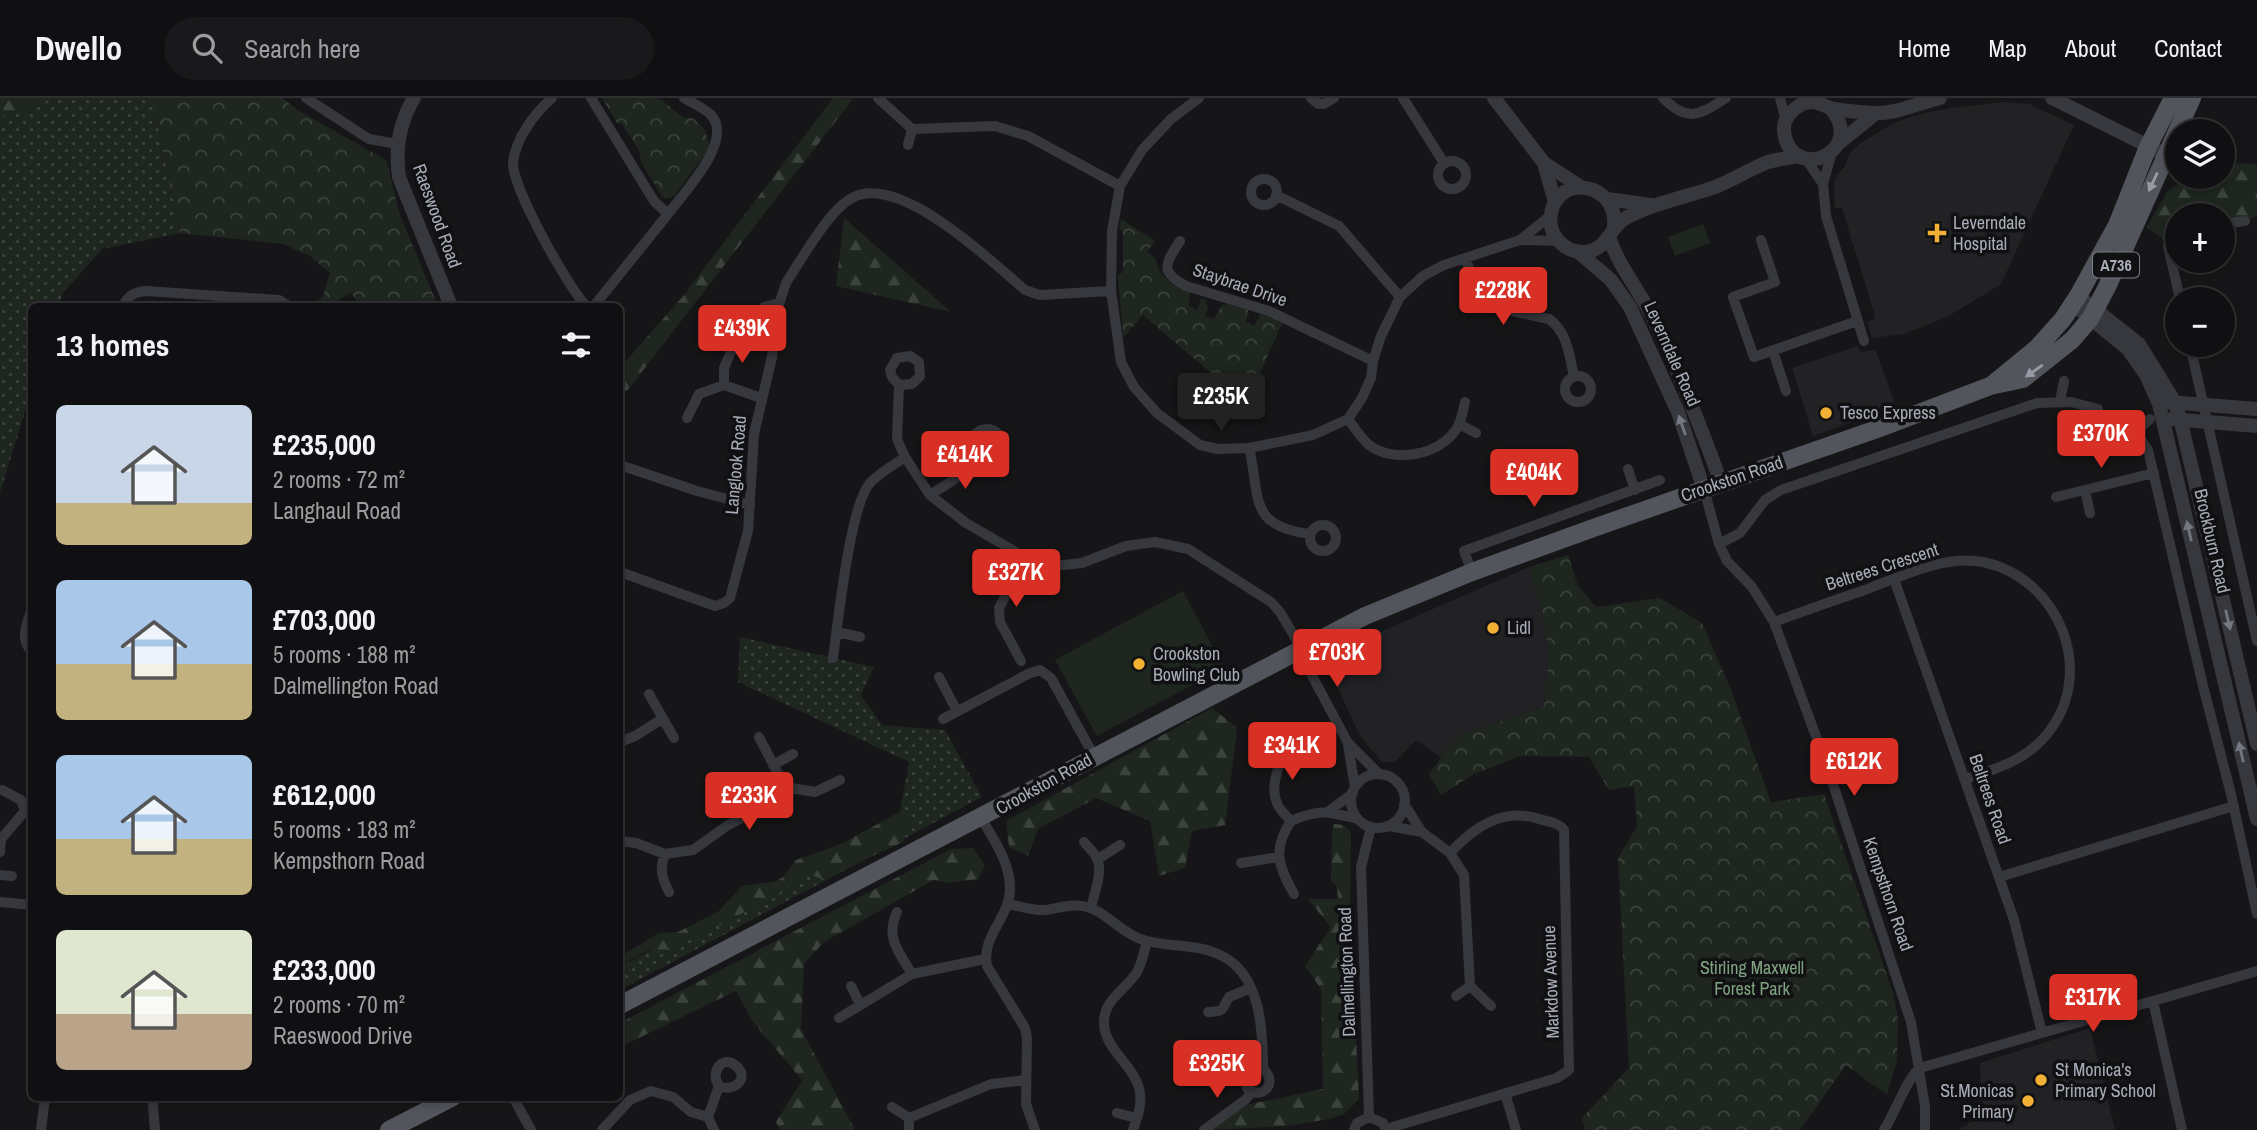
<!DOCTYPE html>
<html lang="en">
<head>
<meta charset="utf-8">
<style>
  :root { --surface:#101012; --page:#19191b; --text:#f1f3f6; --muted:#9c9d9f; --line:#303032; --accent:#d93025 }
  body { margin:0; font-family:"Archivo Narrow",sans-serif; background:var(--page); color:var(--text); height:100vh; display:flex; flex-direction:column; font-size:26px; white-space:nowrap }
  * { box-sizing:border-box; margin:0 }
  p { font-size:23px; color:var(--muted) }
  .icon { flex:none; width:38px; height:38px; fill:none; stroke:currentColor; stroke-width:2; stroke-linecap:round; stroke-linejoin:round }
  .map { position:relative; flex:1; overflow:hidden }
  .drawer { position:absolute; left:28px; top:205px; width:595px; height:798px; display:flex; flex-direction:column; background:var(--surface); border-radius:10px; box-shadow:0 4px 10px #0003,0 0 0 2px var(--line) }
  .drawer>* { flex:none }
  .controls { position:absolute; left:2165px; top:21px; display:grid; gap:14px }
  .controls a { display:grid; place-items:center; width:70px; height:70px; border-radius:50%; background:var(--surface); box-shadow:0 4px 10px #0003,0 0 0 2px var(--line); font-size:35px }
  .price { position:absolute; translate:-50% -60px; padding:0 16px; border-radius:7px; background:var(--accent); color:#fff; font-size:23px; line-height:46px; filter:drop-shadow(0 2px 4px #0008) }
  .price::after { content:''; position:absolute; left:50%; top:42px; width:21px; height:16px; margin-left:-10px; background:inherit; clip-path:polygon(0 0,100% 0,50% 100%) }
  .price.selected { background:#222; color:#fff }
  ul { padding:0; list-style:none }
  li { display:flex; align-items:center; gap:21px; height:175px; padding:0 28px }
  li span { display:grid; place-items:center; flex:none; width:196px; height:140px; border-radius:10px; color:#555 }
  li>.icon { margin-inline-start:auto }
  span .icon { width:84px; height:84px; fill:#fffc; stroke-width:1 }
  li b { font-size:30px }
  h2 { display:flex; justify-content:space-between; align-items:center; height:84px; padding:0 28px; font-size:30px }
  header { display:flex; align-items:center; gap:42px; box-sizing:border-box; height:98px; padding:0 35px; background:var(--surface); border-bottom:2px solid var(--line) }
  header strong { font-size:33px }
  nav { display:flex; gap:38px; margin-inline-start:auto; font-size:24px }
  .search { width:490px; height:63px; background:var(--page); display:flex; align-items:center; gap:18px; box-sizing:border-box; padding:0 24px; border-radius:38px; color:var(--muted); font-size:26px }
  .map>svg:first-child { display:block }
</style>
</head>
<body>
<header>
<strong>Dwello</strong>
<div class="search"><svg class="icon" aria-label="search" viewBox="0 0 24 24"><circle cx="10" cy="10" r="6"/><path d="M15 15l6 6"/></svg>Search here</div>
<nav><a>Home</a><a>Map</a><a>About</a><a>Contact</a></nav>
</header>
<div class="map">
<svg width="2257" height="1032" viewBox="0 0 2257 1032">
  <defs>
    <pattern id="grass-dots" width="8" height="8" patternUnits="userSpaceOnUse" patternTransform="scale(1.75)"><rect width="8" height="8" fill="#1e261f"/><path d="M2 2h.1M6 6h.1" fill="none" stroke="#3c433d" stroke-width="1.8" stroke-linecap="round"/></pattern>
    <pattern id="forest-firs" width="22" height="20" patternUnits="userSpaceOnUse" patternTransform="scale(1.75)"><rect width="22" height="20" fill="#1e261f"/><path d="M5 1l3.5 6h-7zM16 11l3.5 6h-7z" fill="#3c433d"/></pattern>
    <pattern id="park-crowns" width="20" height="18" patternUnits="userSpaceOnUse" patternTransform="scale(1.75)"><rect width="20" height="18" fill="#1e261f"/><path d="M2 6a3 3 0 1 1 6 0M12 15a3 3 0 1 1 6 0" fill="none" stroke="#3c433d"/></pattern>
  </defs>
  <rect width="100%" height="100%" fill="#161618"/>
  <path fill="#222225" d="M2005 4 2029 6 2074 27 2001 186 1947 219 1904 236 1872 240 1867 224 1875 221 1874 215 1842 110H1835L1834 83 1839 75 1845 68 1849 56 1859 46 1892 26 1919 16 1951 10Z
    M1858 248 1861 255 1875 251 1896 308 1813 338 1792 270Z
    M1529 469 1541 507 1549 558 1544 608 1457 639 1441 660 1416 642 1395 664H1382L1360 638 1328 569 1330 556Z
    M2090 930 2115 1032H1958L1977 1020 1981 999 1980 965Z"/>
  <path fill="url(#grass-dots)" d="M59 0H152L180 135 102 151 63 195 59 208H32L31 295 0 394V19L55 3Z
    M740 539 874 569 861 597 882 627 945 632 982 699 620 892V869L900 714 909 664 738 584Z"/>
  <path fill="url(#forest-firs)" d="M0 0H59L55 3 0 19Z
    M833 0 853 1 627 293 620 296V270L684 197Z
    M2223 65 2257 66V117L2223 135 2222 117H2177V152L2147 129 2167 94 2189 79H2222Z
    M844 120 951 214 836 188Z
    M1212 610 1237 630 1225 727 1192 733 1185 770 1159 778 1150 723 1096 700 1038 731 1028 758 1009 749 1006 723Z
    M900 714 910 720 903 744 823 781 805 775 777 797 673 851 649 852 623 866 620 871V859L659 835 678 834 719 813 742 788 780 783 796 762 841 746Z
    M1334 726 1343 727 1351 734 1350 817 1359 1001 1344 1016 1329 1021 1287 1028 1211 1032 1246 1007 1323 991 1321 891 1305 868 1331 829 1308 801H1338L1337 788 1331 783 1332 733Z
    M973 750 985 767 978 781 948 785 934 782 824 844 804 866 801 931 855 1032H780L776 1024 802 982 753 924 736 893 620 949V925L951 751Z"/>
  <path fill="url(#park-crowns)" d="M152 0H283L294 10 386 62 400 117 438 208H359L351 194 330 208H312L323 198 330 175 310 158 283 146 180 135Z
    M602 0H659L684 20H693L705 32 710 50 674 98 666 101 661 97 641 64 639 52 622 26 617 25Z
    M1121 121 1155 143 1147 154C1161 164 1153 161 1160 173 1167 184 1178 190 1190 195L1189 208 1197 212 1201 200 1205 201 1208 211 1205 218 1214 221 1222 207 1228 206 1248 212 1249 215 1246 223 1254 228 1261 215 1283 223 1254 288 1231 292 1143 217 1123 240 1118 177 1123 174V134L1119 130Z
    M1568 457 1578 488 1596 509 1660 500 1702 525 1731 592 1771 704 1824 696 1893 895 1898 921 1897 963 1887 997 1846 967 1800 1032H1585L1582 1020 1629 970 1618 760 1637 728 1634 688 1609 692 1589 659 1520 658 1472 677 1441 697 1429 676 1457 639 1544 608 1549 558 1541 507 1529 469Z"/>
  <path fill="#1e261f" d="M1703 126 1710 145 1675 158 1668 139Z
    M1183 493 1224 570 1097 638 1055 562Z"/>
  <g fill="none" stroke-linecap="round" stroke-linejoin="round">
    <path stroke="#37383d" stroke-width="10" d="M306 0 369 41 397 46
      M552 0C534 16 516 40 513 64 511 88 568 189 586 208
      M591 0 654 103 668 116 594 208
      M878 0 912 31 995 28 1028 38 1120 88
      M1199 0 1171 21 1142 52 1120 88 1112 133 1111 193 1121 264 1134 289 1157 315 1200 347 1218 351 1249 350 1313 337 1348 321 1362 300 1371 280 1373 263 1381 238 1400 199 1423 178 1444 167 1520 142 1550 118
      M1311 0 1318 6H1324L1334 0
      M1403 0 1444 65
      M1663 0C1688 25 1699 17 1726 0
      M1780 0 1786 23
      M908 47 912 31
      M1832 54 1823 86 1826 118 1864 243
      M1806 61 1823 86
      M1438 77a14 14 0 1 1 28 0a14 14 0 1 1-28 0Z
      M1251 94a13 13 0 1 1 26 0a13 13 0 1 1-26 0Z
      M1276 97 1339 128 1400 199
      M668 116C683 96 733 44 712 18 706 11 692 5 684 0
      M2222 126 2245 123
      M2177 140 2168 148 2180 201
      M1520 142 1559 143
      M1761 142 1775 184 1733 199 1754 259 1857 223
      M1180 143C1166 165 1158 173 1186 188L1269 213 1373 263
      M1465 160 1484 207 1549 221C1567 233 1570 259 1574 279
      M123 208C128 197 135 194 146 193L279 202 289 208
      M747 232 764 209 779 205
      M2190 247 2257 543
      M1773 253 1786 293
      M1565 291a13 13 0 1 1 26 0a13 13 0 1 1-26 0Z
      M724 287V270L736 242
      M899 287 912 286 920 278 919 264 910 258 897 260 890 272 892 279 899 287 897 341 905 359 930 397 966 425 1026 460 1046 466 1064 467 1082 465 1126 448 1155 444 1188 451 1271 504 1280 514 1293 536 1310 574 1348 645 1379 676
      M2060 303 2064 283
      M2115 319 2136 334 2148 352 2203 588 2231 696 2257 816
      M687 320 699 296 724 287 761 300
      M1348 321C1354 329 1361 340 1369 347 1394 366 1441 357 1457 330 1462 322 1463 312 1465 304
      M1459 326 1476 335
      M971 347a16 16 0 1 1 32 0a16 16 0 1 1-32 0Z
      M2136 334 2150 321
      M1249 350C1261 399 1247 428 1310 436
      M620 367 697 393 750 407
      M1628 371 1635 392
      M1704 391 1719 446 1727 463 1752 489 1774 524 1829 674 1911 924 1925 1008V1032
      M2085 392 2090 415
      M930 397 966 374 979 361
      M2056 399 2154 375
      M1310 440a13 13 0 1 1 26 0a13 13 0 1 1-26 0Z
      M1719 446 1740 435 1765 402 1781 392 2037 305 2071 304 2098 311
      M620 474 715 508 724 505 730 500 748 433 754 336 772 259 777 212 786 185C801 162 829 112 852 100 899 74 991 163 1025 192L1040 197 1111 193
      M1472 474 1464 453 1660 382
      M1894 481 2014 822 2042 935
      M32 510C27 526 19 541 32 554
      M1774 524C1804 513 1835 502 1865 492 1900 479 1945 456 1983 464 2059 480 2097 573 2048 635 2027 662 1996 671 1965 681
      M837 534 860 539
      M833 560C838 525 850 407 870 385 879 375 894 367 905 359
      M1021 563 1000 524 999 510 1026 460
      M939 579 957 613
      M649 596 674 640
      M943 621 1028 576 1040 572 1051 580 1094 658
      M620 644 635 638 662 621
      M1290 647C1280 662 1269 687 1277 705 1279 712 1286 717 1291 723
      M1348 647 1355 689
      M1263 654 1280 663
      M773 667 793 656
      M1351 703a27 27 0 1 1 54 0a27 27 0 1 1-54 0Z
      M791 690 815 694 840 682
      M1404 706 1422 734 1450 755 1464 777 1470 888 1491 908
      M1329 713 1353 695
      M981 720C996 744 1018 777 1007 807 1000 827 982 844 987 868L1025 930 1027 940 1026 1006 1035 1032
      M1389 728 1422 734
      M620 743 636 745 665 756 693 752 728 727 785 699 791 690 777 674 759 639
      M1084 744C1088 749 1096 756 1098 763 1102 777 1094 796 1091 810
      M0 754 1 741 25 713 21 702 2 692
      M665 756C659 771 662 780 669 794
      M1098 761 1120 747
      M1241 765 1278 759
      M0 777 12 778
      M1999 779 2234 708
      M1294 796C1278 767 1272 752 1291 723 1321 710 1328 714 1358 721
      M0 804 32 807
      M1008 806C1020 808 1033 813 1045 812 1059 810 1072 805 1087 809 1107 814 1124 838 1147 843 1171 849 1197 846 1220 857 1261 875 1263 933 1263 971 1279 984 1262 1004 1247 990L1246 977 1256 970 1263 971
      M897 814C885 840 899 854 912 876
      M851 888 860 906
      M1456 898 1470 888
      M2153 903 2182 1032
      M1208 914C1226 913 1221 912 1229 899L1251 890
      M839 920 912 876 985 861
      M1505 995 1516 1032
      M155 999 153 1008 155 1032
      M513 999 531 1032
      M892 1009 909 1020V1032
      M1117 1015 1136 1020
      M708 1019 719 988C709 974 723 956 736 968 750 979 735 995 719 988
      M1369 1019 1361 769 1371 729
      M909 1020 991 986 1026 982
      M1386 1031 1557 980 1569 972 1564 732C1558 724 1549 724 1539 721 1503 709 1474 729 1450 755
      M41 1032 45 999
      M602 1032 630 1002 651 993 673 999 691 1014 708 1019 714 1032
      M1133 1032C1137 1020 1142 1008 1140 995 1136 967 1103 952 1104 923 1105 900 1126 892 1137 874 1142 865 1144 854 1147 843
      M1204 1032 1245 1002 1252 994
      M1354 1032 1357 1025 1369 1019 1383 1025 1386 1032
      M1884 1032C1895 1015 1907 980 1920 970L2257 873"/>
    <path stroke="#37383d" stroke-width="14" d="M414 0C399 25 395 50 399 79L451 208
      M1494 0 1544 65 1581 89
      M2052 0 2158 53
      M1831 11C1864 49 1804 82 1787 45 1784 38 1783 31 1785 24 1789 14 1798 6 1809 4 1819 3 1825 9 1834 11 1846 13 1859 14 1872 15 1893 17 1919 5 1940 0
      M1839 45 1876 15
      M1544 65 1555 104
      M1607 101 1651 107
      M1614 128C1618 84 1557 75 1551 116 1547 136 1564 155 1585 154 1607 152 1609 131 1624 121 1653 105 1684 100 1715 89 1733 82 1750 71 1768 64 1778 61 1790 60 1800 58
      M1609 139C1619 169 1639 192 1653 220 1679 274 1701 329 1721 385
      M1577 153 1611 182 1630 209 1678 314 1704 391
      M2078 198 2139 246 2174 303 2180 320 2257 646
      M2073 206 2128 251 2146 277 2159 306 2257 721
      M2168 304 2257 311
      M2171 321 2257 328"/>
    <path stroke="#53555c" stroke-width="18" d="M1993 286 2037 250 2063 221 2078 198 2117 127 2148 49 2173 0
      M620 907 1365 518 1472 474 1599 428 1877 331 1990 288 2023 281 2072 242 2090 221 2107 189 2192 0
      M389 1032 453 999"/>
  </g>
  <defs><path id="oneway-solid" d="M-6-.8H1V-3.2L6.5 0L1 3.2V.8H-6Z" transform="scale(1.75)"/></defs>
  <g fill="#979ba6">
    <use href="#oneway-solid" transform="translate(2153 84) rotate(115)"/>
    <use href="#oneway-solid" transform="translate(2034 273) rotate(145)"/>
  </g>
  <g fill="#757881">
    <use href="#oneway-solid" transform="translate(1682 327) rotate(-109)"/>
    <use href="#oneway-solid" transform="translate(2189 433) rotate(-103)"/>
    <use href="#oneway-solid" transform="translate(2228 522) rotate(77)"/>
    <use href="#oneway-solid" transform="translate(2241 654) rotate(-103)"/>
  </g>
  <g fill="#f2b134" stroke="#111113" stroke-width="2.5">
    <path d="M1933.5 124.5h7v7h7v7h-7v7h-7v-7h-7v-7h7z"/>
    <circle cx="1826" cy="315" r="7"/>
    <circle cx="1493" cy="530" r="7"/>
    <circle cx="1139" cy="566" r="7"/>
    <circle cx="2041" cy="982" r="7"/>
    <circle cx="2028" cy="1003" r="7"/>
  </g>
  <g text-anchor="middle" stroke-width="7" stroke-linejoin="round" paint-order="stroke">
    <rect fill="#111113" stroke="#7b7e86" stroke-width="2" x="2093" y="154.5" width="46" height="25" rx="5"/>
    <g font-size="16" font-weight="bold" fill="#a8adb8">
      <text x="2116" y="173">A736</text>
    </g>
    <g font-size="18" fill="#a8adb8" stroke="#111113">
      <text transform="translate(437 118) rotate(70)" y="6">Raeswood Road</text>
      <text transform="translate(1240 187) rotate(19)" y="6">Staybrae Drive</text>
      <text transform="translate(1672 256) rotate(66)" y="6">Leverndale Road</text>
      <text transform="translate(736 367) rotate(-85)" y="6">Langlook Road</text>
      <text transform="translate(1732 381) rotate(-19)" y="6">Crookston Road</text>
      <text transform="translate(2212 443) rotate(77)" y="6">Brockburn Road</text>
      <text transform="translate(1882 469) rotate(-18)" y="6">Beltrees Crescent</text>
      <text transform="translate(1044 686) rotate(-29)" y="6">Crookston Road</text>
      <text transform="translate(1990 701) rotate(71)" y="6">Beltrees Road</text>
      <text transform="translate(1888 796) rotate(71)" y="6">Kempsthorn Road</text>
      <text transform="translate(1347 874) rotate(-92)" y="6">Dalmellington Road</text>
      <text transform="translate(1551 884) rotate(-92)" y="6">Markdow Avenue</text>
    </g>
    <g font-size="18" fill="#a8adb8" stroke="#111113" text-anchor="start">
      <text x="1953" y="131">Leverndale<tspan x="1953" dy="21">Hospital</tspan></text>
      <text x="1840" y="321">Tesco Express</text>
      <text x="1507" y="536">Lidl</text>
      <text x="1153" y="562">Crookston<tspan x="1153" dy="21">Bowling Club</tspan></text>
      <text x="2055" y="978">St Monica's<tspan x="2055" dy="21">Primary School</tspan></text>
      <text x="2014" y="999" text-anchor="end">St.Monicas<tspan x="2014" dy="21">Primary</tspan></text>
    </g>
    <g font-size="18" fill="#7fa381" stroke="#111113">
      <text x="1752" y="876">Stirling Maxwell<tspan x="1752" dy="21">Forest Park</tspan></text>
    </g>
  </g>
</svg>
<div class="controls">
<a><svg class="icon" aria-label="layers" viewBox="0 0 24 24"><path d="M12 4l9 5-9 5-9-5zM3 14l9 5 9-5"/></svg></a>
<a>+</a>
<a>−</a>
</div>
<b class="price" style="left:1503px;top:229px">£228K</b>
<b class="price" style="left:742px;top:267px">£439K</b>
<b class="price selected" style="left:1221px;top:335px">£235K</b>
<b class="price" style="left:2101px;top:372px">£370K</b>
<b class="price" style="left:965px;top:393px">£414K</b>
<b class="price" style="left:1534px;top:411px">£404K</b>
<b class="price" style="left:1016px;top:511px">£327K</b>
<b class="price" style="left:1337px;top:591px">£703K</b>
<b class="price" style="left:1292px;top:684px">£341K</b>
<b class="price" style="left:1854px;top:700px">£612K</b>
<b class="price" style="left:749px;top:734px">£233K</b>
<b class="price" style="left:2093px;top:936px">£317K</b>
<b class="price" style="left:1217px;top:1002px">£325K</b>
<section class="drawer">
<h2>13 homes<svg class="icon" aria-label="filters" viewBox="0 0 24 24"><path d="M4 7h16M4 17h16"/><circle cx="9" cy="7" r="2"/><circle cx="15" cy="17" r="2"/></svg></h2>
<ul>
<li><span style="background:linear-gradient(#c9d6e8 70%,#c2b280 0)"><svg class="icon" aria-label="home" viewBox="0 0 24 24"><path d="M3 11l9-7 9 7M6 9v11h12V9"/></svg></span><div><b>£235,000</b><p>2 rooms · 72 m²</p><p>Langhaul Road</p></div></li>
<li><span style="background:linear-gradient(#a9c7e8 60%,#c2b280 0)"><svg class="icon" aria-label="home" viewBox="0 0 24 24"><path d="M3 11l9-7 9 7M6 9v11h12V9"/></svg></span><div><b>£703,000</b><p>5 rooms · 188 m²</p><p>Dalmellington Road</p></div></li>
<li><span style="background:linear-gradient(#a9c7e8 60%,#c2b280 0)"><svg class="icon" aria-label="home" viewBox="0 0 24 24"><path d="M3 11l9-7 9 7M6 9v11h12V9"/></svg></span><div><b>£612,000</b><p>5 rooms · 183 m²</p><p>Kempsthorn Road</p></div></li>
<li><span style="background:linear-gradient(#dfe7d0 60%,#b9a48a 0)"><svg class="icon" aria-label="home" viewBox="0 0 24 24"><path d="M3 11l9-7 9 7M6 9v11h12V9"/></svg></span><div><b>£233,000</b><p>2 rooms · 70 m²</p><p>Raeswood Drive</p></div></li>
</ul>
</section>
</div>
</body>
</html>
